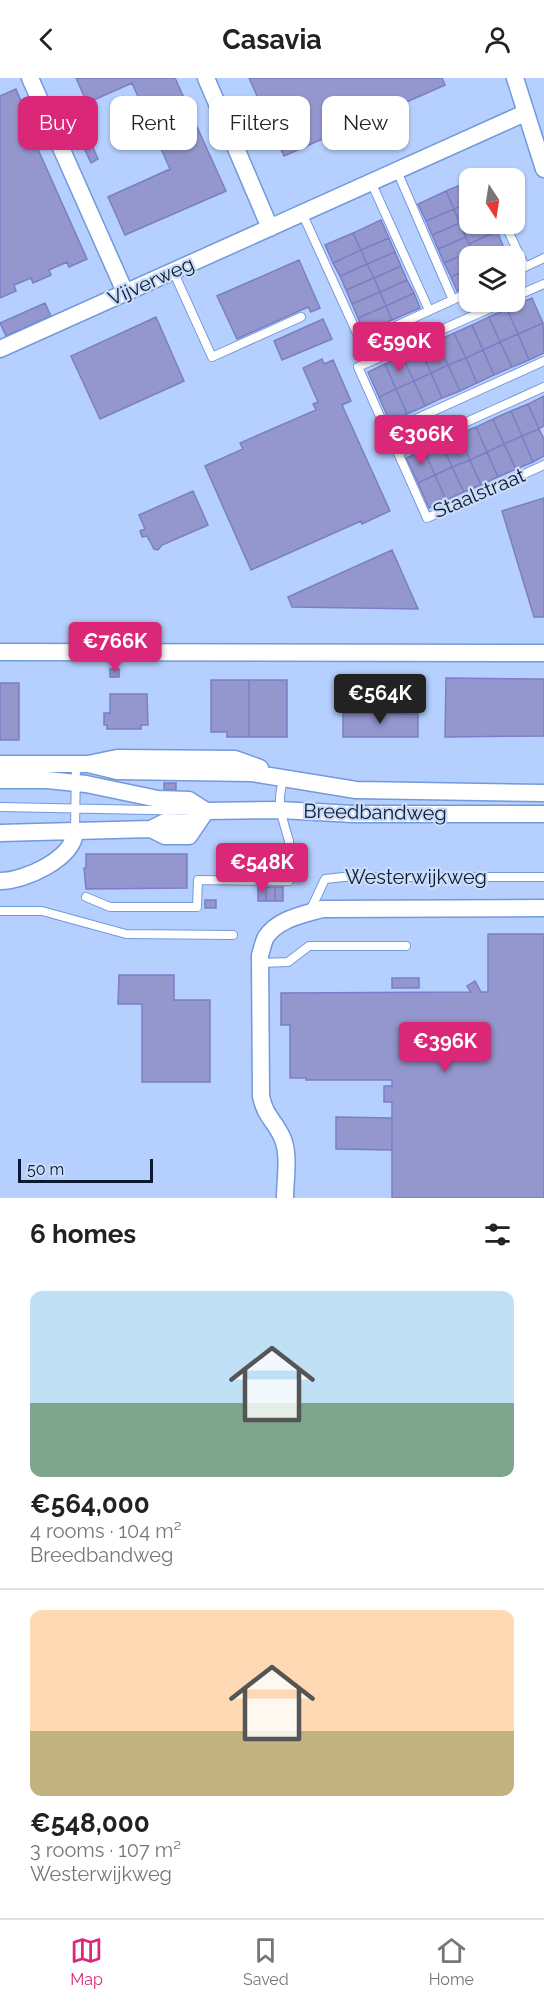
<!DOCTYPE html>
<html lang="en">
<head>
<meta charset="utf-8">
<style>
  :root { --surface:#fff; --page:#f2f2f2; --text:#222; --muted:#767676; --line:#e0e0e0; --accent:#db2777 }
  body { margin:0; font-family:Raleway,sans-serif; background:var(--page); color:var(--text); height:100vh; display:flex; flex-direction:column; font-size:22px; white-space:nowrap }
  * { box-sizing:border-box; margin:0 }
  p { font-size:20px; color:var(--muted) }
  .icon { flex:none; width:33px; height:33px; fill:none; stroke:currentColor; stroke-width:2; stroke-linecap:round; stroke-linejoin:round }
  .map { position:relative; height:1120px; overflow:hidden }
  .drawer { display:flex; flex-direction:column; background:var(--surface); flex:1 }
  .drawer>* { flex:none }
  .hud { position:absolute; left:18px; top:18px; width:508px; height:54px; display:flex; gap:12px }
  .needle { width:39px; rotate:168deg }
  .tools { position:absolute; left:459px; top:90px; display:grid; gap:12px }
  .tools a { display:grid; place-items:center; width:66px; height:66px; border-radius:12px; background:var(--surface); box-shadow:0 2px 4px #0004; font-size:30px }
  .scale { position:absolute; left:18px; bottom:15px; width:135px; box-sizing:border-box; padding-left:6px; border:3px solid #0c1a33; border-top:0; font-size:16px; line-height:21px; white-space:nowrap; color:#0c1a33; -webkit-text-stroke:4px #cbdcf8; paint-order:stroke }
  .price { position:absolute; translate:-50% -51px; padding:0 14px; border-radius:6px; background:var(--accent); color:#fff; font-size:20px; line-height:39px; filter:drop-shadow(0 2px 3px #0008) }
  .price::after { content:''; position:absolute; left:50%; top:36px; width:18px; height:14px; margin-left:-9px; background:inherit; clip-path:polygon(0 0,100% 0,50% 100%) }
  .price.current { background:#222; color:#fff }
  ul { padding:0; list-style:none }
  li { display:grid; align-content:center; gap:12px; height:318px; padding:0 30px }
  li+li { border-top:2px solid var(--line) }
  li span { display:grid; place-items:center; height:186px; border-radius:12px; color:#555 }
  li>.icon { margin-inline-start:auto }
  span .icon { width:108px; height:108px; fill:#fffc; stroke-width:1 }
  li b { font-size:26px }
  h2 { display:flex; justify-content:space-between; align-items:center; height:72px; padding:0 30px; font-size:26px }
  .tag { padding:0 21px; border-radius:12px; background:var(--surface); box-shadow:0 2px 4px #0004; font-size:21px; line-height:54px }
  .tag.current { background:var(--accent); color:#fff }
  header { display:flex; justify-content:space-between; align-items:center; height:78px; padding:0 30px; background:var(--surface); font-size:27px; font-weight:700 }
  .dock { display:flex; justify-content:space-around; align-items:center; height:84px; border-top:2px solid var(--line); background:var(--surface); font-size:16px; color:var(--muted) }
  .dock a { display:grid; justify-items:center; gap:3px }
  .dock .current { color:var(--accent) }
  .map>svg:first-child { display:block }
</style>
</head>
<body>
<header><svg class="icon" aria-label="back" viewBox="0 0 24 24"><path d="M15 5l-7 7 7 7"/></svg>Casavia<svg class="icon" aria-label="person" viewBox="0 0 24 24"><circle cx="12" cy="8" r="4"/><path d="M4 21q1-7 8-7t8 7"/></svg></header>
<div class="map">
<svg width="544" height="1120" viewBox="0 0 544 1120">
  <rect width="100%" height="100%" fill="#cbdcf8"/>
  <path fill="#b5d0fe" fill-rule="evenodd" d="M0 0H544V1120H0ZM470 100H514V146H470ZM470 178H514V224H470Z"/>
  <path fill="#9397ce" stroke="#7b7ec6" stroke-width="1.5" d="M76 0H175L226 113 125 157 108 119 170 91 132 5 87 25Z
    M249 0H442L445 7 284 78Z
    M16 11 24 30 20 31 87 181 69 189 67 184 49 192 51 197 33 205 31 200 14 207 16 213 0 220V18Z
    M92 67 98 81 91 85 84 70Z
    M470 103V124L454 131 446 113Z
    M446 113 454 131 426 143 418 126Z
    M470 124V145L461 149 454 131Z
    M454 131 460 145 432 157 426 143Z
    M381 142 389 160 361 172 353 155Z
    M460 145 466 159 438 171 432 157Z
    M470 145 493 146 497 153 469 166 461 149Z
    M497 153 504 170 486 178H475L469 166Z
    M353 155 361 172 333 185 325 167Z
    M466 159 472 173 444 185 438 171Z
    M389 160 395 174 367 186 361 172Z
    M504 170 508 178H486Z
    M361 172 367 186 340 198 333 185Z
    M472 173 475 178H470V190L451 199 444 185Z
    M395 174 401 188 374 200 367 186Z
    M299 182 320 230 311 234 308 229 237 261 217 218Z
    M367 186 374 200 346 212 340 198Z
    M401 188 407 202 380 214 374 200Z
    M470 190V208L457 213 451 199Z
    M374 200 380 214 352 226 346 212Z
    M407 202 414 215 386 228 380 214Z
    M380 214 386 228 358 240 352 226Z
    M414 215 420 230 392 242 386 228Z
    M532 220 543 245 518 256 507 231Z
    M45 225 51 238 6 258 0 245Z
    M386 228 392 242 364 255 358 240Z
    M507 231 518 256 500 264 489 239Z
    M156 239 184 303 100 341 71 278Z
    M489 239 500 264 483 272 472 247Z
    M323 241 332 261 282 282 274 263Z
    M543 245 544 275 529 282 518 256Z
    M472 247 483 272 466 280 454 255Z
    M454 255 466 280 448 287 437 263Z
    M518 256 529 282 512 289 500 264Z
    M437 263 448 287 431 295 420 270Z
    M500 264 512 289 494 297 483 272Z
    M420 270 431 295 414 303 402 278Z
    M483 272 494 297 477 305 466 280Z
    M402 278 414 303 396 311 385 286Z
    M466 280 477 305 460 313 448 287Z
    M322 281 324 286 333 282 351 323 342 327 390 433 362 446 361 443 251 492 205 388 243 371 240 365 316 332 313 326 318 324 303 290Z
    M385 286 396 311 379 319 368 294Z
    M448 287 460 313 442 320 431 295Z
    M431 295 442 320 425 328 414 303Z
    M414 303 425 328 407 336 396 311Z
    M396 311 407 336 390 344 379 319Z
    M544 318V348L539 351 528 326Z
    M528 326 539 351 522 358 511 333Z
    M511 333 522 358 504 366 493 341Z
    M493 341 504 366 487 374 476 349Z
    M476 349 487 374 470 382 459 356Z
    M539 351 544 361V378L533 384 522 358Z
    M459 356 470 382 452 389 441 364Z
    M522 358 533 384 516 391 504 366Z
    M441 364 452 389 435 397 424 372Z
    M504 366 516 391 498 399 487 374Z
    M424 372 435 397 418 405 406 380Z
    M487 374 498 399 481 407 470 382Z
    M470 382 481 407 464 414 452 389Z
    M452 389 464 414 446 422 435 397Z
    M435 397 446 422 429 430 418 405Z
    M193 413 208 447 162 467 158 472 154 471 147 458 142 459 140 453 145 451 139 437Z
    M544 420V539H534L502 433Z
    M392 472 418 531 292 529 288 519Z
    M110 591H119V599H110Z
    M446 600 544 601V658L445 659Z
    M211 602H249V659H227V654H211Z
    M249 602H287V659H249Z
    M0 605H19V662H0Z
    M110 616H147L148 647H141V651H107V647H104V635H110Z
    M343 635 418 636V659H343Z
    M164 705H176V712H164Z
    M86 776H187V810L86 811 84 790H86Z
    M258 809H266V823H258Z
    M266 809H275V823H266Z
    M275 809H283V823H275Z
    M205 822H216V830H205Z
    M488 856H544V1120H392V1024H384V1008H392V1002H306V1000H290V947H281V915L471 914 467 908 475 903 481 914H488Z
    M119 897H174V922H210V1004H142V926H118Z
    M392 900H419V910H392Z
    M336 1039 392 1040V1072L336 1071Z"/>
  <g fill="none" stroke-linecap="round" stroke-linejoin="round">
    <defs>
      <path id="service" d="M397 93 453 222
        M483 98 484 100
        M371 104 429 232
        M302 135 361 264 470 214
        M505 146 525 189 544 180
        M173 193 212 279 301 239
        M514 194 525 189
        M514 219 544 206
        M504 224 358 289 387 354 544 283
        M544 309 398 375 427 440 544 387
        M0 729 200 733
        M75 754 76 686
        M86 819 110 829H197L198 802 289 803V763L280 732V718L283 699
        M0 833H42L126 856 233 857
        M310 833 325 801 344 799H544
        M260 885 288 884 309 868H406"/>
      <path id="minor" d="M30 0 125 214
        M206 0 270 150
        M515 0 544 91
        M0 271 525 35
        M0 574 544 575
        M0 686H88L117 680 235 681 260 690
        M88 686 117 693 252 695 356 712 544 715
        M0 702H47L86 706 158 721 189 722 206 733 280 732 353 736H544
        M151 751 165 744 189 745 203 735
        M0 755 151 751 165 758H189L206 733
        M0 803C25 803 73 781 75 754
        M285 1120C285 1102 290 1076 282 1059 274 1042 265 1038 261 1018L260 877C262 872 263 864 266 859 278 841 302 837 322 831L544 830"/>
    </defs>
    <use href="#service" stroke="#7398db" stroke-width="10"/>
    <use href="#minor" stroke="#7398db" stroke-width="19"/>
    <use href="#service" stroke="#fff" stroke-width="8"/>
    <use href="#minor" stroke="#fff" stroke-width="16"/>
  </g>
  <g text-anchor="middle" stroke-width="4.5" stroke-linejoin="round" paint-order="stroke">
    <g font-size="20" fill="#0c1a33" stroke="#cbdcf8">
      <text transform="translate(151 203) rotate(-24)" y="7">Vijverweg</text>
      <text transform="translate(479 415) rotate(-23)" y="7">Staalstraat</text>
      <text transform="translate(375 734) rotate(1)" y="7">Breedbandweg</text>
      <text x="416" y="806">Westerwijkweg</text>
    </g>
  </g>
</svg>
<div class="tools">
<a><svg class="needle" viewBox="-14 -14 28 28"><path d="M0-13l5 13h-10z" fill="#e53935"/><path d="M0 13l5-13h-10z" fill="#767676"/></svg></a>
<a><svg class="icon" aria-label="layers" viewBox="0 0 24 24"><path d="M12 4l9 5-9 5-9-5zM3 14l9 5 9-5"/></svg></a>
</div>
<div class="scale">50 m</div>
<b class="price" style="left:399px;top:295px">€590K</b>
<b class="price" style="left:421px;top:388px">€306K</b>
<b class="price" style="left:115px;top:595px">€766K</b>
<b class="price current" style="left:380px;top:647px">€564K</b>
<b class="price" style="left:262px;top:816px">€548K</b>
<b class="price" style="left:445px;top:995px">€396K</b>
<div class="hud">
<a class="tag current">Buy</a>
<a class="tag">Rent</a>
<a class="tag">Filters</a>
<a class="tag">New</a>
</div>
</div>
<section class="drawer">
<h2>6 homes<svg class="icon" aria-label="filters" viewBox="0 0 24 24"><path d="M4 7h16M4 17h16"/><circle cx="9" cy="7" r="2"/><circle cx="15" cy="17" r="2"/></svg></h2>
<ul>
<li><span style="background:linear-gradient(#bfe0f5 60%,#7fa58c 0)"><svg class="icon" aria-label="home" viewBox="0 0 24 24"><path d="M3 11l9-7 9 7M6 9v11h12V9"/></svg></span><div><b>€564,000</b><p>4 rooms · 104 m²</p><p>Breedbandweg</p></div></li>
<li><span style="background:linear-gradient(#ffd9b3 65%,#c2b280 0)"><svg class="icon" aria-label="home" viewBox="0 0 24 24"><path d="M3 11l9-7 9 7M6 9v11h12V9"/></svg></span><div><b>€548,000</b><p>3 rooms · 107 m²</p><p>Westerwijkweg</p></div></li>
</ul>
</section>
<nav class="dock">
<a class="current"><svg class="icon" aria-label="map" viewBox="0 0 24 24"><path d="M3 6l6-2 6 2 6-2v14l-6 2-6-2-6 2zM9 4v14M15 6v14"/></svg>Map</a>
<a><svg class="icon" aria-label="saved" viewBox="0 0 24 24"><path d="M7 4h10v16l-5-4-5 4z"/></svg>Saved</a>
<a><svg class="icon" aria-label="home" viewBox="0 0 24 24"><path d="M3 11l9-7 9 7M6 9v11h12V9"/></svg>Home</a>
</nav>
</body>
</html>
